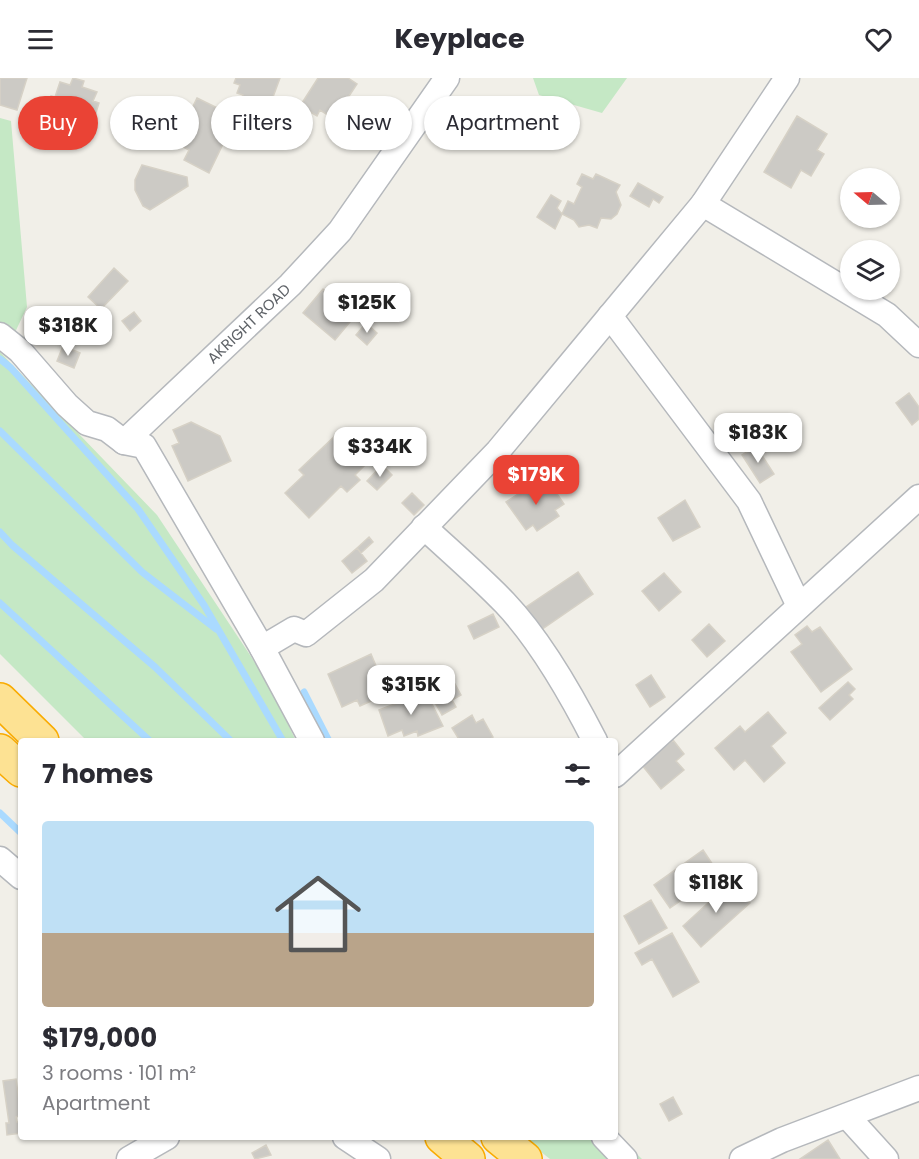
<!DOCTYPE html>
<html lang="en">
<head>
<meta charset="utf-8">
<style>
  :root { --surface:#fff; --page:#f2f2f3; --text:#2b2b33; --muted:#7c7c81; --line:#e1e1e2; --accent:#ea4335 }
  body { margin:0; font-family:Poppins,sans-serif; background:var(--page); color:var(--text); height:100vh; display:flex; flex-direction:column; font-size:22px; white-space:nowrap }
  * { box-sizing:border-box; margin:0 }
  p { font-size:20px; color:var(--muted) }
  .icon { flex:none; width:33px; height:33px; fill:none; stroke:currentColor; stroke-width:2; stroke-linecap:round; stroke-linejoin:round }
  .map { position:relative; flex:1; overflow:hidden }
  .panel { position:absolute; left:18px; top:660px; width:600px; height:402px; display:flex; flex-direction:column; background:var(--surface); border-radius:6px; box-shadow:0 2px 4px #0004 }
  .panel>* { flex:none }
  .top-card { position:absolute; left:18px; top:18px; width:600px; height:54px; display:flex; gap:12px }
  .needle { width:39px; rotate:289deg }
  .fabs { position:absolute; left:840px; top:90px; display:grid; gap:12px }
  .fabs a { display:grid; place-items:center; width:60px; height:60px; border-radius:50%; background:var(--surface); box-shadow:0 2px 4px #0004; font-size:30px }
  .price { position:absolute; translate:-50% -51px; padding:0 14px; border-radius:12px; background:#fff; color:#222; font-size:20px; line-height:39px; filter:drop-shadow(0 2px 3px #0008) }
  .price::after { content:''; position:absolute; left:50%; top:36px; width:18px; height:14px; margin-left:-9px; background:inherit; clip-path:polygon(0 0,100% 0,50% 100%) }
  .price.active { background:var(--accent); color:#fff }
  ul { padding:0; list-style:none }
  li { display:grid; align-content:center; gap:12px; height:318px; padding:0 24px }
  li+li { border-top:2px solid var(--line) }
  li span { display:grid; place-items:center; height:186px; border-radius:6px; color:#555 }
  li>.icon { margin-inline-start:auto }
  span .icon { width:108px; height:108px; fill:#fffc; stroke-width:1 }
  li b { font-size:26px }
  h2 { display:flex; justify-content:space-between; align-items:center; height:72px; padding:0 24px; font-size:26px }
  .chip { padding:0 21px; border-radius:27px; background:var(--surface); box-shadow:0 2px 4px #0004; font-size:21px; line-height:54px }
  .chip.active { background:var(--accent); color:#fff }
  header { display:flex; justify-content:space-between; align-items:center; height:78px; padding:0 24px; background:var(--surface); font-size:27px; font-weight:700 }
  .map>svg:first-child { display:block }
</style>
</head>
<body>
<header><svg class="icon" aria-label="menu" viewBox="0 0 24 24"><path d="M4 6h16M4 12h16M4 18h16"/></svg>Keyplace<svg class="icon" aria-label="heart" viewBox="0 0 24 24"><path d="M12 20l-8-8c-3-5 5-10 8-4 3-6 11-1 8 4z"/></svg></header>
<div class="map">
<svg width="919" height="1081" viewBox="0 0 919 1081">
  <rect width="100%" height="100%" fill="#f1efe8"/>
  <path fill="#c5e8c5" d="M533 0H627L602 35 539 17Z
    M0 40 11 43 27 229 10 265 0 258Z
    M0 274 157 437 268 604 296 663H87L0 576Z
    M615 1055 642 1081H550L522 1059H615Z"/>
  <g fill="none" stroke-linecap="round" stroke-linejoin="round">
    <path stroke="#aadaff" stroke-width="7" d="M0 281 11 290 138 431 204 527 283 663
      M0 353 142 494 216 551
      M0 454 12 467 155 589 231 663
      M0 525 150 663
      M304 614 329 663
      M0 735 21 755"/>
  </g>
  <path fill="#cccac5" stroke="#d6d1c6" stroke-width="1.5" d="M0 0H27L17 32 0 27Z
    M73 0 84 3 82 9 97 14 93 23 99 25 89 57 72 51 73 47 44 37 51 18 55 19 60 4 70 7Z
    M236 0H280L266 38 239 28 243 17 237 15 240 7 234 5Z
    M318 0H348L357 6 334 41 320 32 317 38 300 28Z
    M197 20 236 39 209 95 184 82 189 72 181 68 185 60 179 57Z
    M797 38 827 56 817 72 824 76 811 98 801 92 791 110 764 94Z
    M142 87 187 99 188 108 150 132 143 128 135 112V102Z
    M582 96 593 101 596 96 620 107 616 114 621 127 617 136 611 141 601 140 597 150 589 147 579 149 574 142 562 136 568 123 574 126 582 109 577 106Z
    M638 105 663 119 659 125 653 121 649 129 630 118Z
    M551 117 561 123 557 130 562 136 555 151 537 139Z
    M114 190 128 203 101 231 88 219Z
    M323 211 354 239 335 262 303 235Z
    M134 234 141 243 130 253 122 243Z
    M366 245 377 255 367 267 356 257Z
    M63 268 80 275 74 290 57 283Z
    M909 315 919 329V341L912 347 896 325Z
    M191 344 220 358 231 383 188 403 172 368 179 365 173 352Z
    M339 354 368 384 355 397 360 402 347 414 341 408 309 440 285 415 304 397 299 392Z
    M756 368 774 396 760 405 742 377Z
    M382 387 392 397 377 412 367 403Z
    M538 403 542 409 549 404 564 426 555 432 559 438 537 453 533 447 526 452 506 424Z
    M412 415 424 427 414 437 402 425Z
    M685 422 700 449 673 463 658 440Z
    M369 459 373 464 361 475 357 470Z
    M357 470 367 483 352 495 342 483Z
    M578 494 593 516 541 552 526 529Z
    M664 495 681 514 659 533 642 513Z
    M493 536 499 549 474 561 468 548Z
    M709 546 725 563 707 579 692 562Z
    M807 548 812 554 820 549 852 591 821 614 791 574 802 566 795 557Z
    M371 576 383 604 370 610 376 621 360 628 357 622 342 629 328 596Z
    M651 597 665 619 650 629 636 607Z
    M848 604 855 611 849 617 853 621 830 642 819 630Z
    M455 606 461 617 452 622 456 629 442 637 432 619Z
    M426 614 443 648 418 658 417 653 404 658 402 652 388 658 379 632Z
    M768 634 786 655 771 668 785 685 764 704 745 682 734 692 715 670 740 648 745 654Z
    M472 637 476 645 483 641 493 659 488 663H460L452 650Z
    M673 662 684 676 676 683 684 692 661 711 642 687Z
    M703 772 719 796 670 830 654 807Z
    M731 804 750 825 701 869 683 848Z
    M651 822 667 850 639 866 624 838Z
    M672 855 699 904 673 919 652 881 642 887 635 875Z
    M16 1001 21 1037 16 1039 17 1044H21V1055L7 1057 6 1045H9L3 1003Z
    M673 1019 682 1036 669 1043 660 1026Z
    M828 1062 840 1081H800Z
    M266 1067 271 1077 255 1081 252 1075Z"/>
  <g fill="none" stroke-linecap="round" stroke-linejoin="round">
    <defs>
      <g id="minor">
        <path d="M703 126 887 237 919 267"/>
        <path d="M610 238 749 423 799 528"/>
        <path d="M0 257 20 273 67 327 87 345 107 351 124 364 144 368 262 570 294 551 306 556 374 502 498 373 703 126 787 0"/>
        <path id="s1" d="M124 364 290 207 340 153 447 0"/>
        <path d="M424 449C451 474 479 498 505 525 541 563 571 616 595 663"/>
        <path d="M262 570 312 663"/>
        <path d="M615 697 919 419"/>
        <path d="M0 781 21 799"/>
        <path d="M847 1038 886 1081"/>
        <path d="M345 1059 378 1081"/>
        <path d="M604 1059 625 1081"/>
        <path d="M129 1081 167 1059"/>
        <path d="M742 1081 782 1062 919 1010"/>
      </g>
      <path id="motorway" d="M0 622 42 663
        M0 673 21 692
        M442 1059 468 1081
        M498 1059 525 1081"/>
    </defs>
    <use href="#minor" stroke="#b5b8bc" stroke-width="27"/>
    <use href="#motorway" stroke="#f9ab00" stroke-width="36"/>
    <use href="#minor" stroke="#fff" stroke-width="24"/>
    <use href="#motorway" stroke="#fde293" stroke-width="33"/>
  </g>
  <g text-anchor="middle" stroke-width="4.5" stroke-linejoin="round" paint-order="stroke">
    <g font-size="15" fill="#5f6368" stroke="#fff">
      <text dy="5" stroke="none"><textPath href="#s1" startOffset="172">AKRIGHT ROAD</textPath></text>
    </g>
  </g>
</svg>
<div class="fabs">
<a><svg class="needle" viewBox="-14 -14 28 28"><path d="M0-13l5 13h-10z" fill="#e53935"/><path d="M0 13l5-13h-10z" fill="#7c7c81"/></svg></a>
<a><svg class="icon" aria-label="layers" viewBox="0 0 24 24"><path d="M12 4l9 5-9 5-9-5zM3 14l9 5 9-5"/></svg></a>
</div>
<b class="price" style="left:367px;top:256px">$125K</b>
<b class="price" style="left:68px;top:279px">$318K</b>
<b class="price" style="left:758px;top:386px">$183K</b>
<b class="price" style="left:380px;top:400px">$334K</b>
<b class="price active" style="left:536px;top:428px">$179K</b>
<b class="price" style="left:411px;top:638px">$315K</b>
<b class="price" style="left:716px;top:836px">$118K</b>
<div class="top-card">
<a class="chip active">Buy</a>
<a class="chip">Rent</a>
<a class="chip">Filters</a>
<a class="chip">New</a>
<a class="chip">Apartment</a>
</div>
<section class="panel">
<h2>7 homes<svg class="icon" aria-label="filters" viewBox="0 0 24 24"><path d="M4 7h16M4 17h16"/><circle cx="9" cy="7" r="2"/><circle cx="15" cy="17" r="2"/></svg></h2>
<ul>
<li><span style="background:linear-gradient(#bfe0f5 60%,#b9a48a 0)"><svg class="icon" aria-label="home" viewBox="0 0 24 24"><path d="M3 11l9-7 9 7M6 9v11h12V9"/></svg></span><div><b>$179,000</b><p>3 rooms · 101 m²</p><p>Apartment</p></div></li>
</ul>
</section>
</div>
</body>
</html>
